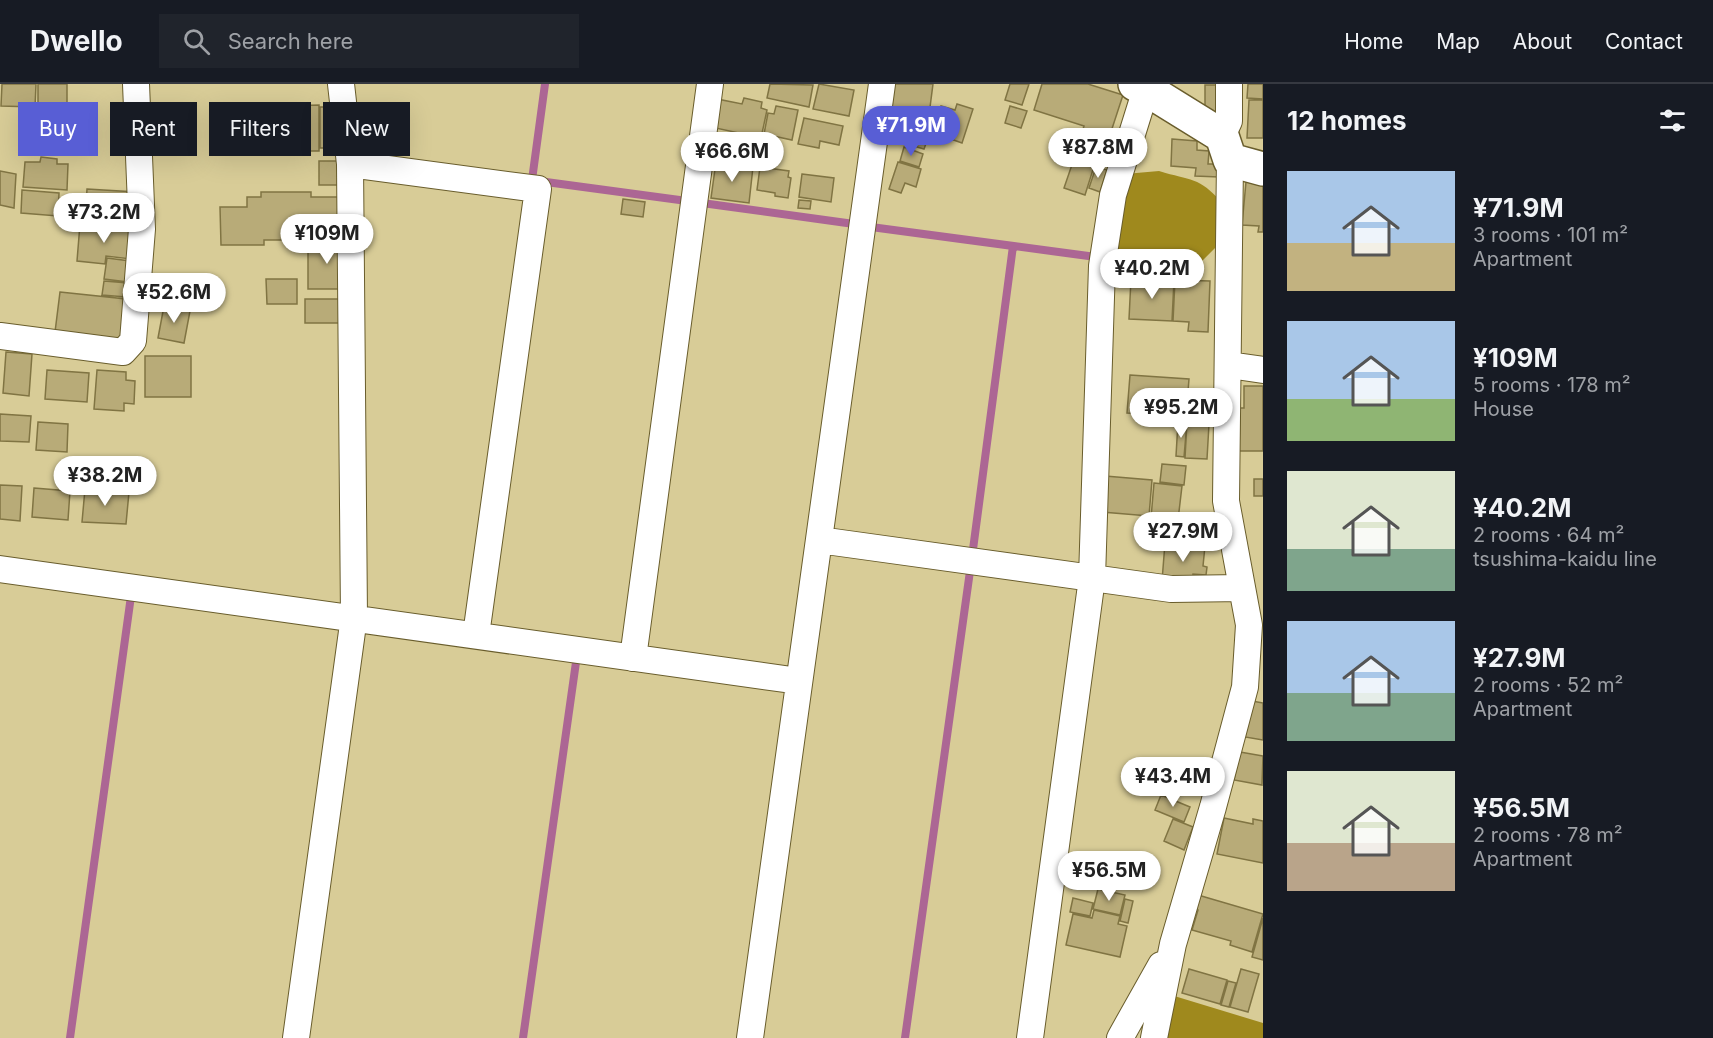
<!DOCTYPE html>
<html lang="en">
<head>
<meta charset="utf-8">
<style>
  :root { --surface:#171b24; --page:#20242c; --text:#f1f3f6; --muted:#9ea1a6; --line:#363941; --accent:#585ed5 }
  body { margin:0; font-family:Inter,sans-serif; background:var(--page); color:var(--text); height:100vh; display:flex; flex-direction:column; font-size:22px; white-space:nowrap }
  * { box-sizing:border-box; margin:0 }
  p { font-size:20px; color:var(--muted) }
  .icon { flex:none; width:33px; height:33px; fill:none; stroke:currentColor; stroke-width:2; stroke-linecap:round; stroke-linejoin:round }
  .map { position:relative; flex:1; overflow:hidden }
  .panel { display:flex; flex-direction:column; background:var(--surface); width:450px }
  .panel>* { flex:none }
  .hud { position:absolute; left:18px; top:18px; width:570px; height:54px; display:flex; gap:12px }
  .price { position:absolute; translate:-50% -51px; padding:0 14px; border-radius:21px; background:#fff; color:#222; font-size:20px; line-height:39px; filter:drop-shadow(0 2px 3px #0008) }
  .price::after { content:''; position:absolute; left:50%; top:36px; width:18px; height:14px; margin-left:-9px; background:inherit; clip-path:polygon(0 0,100% 0,50% 100%) }
  .price.active { background:var(--accent); color:#fff }
  ul { padding:0; list-style:none }
  li { display:flex; align-items:center; gap:18px; height:150px; padding:0 24px }
  li span { display:grid; place-items:center; flex:none; width:168px; height:120px; border-radius:0px; color:#555 }
  li>.icon { margin-inline-start:auto }
  span .icon { width:72px; height:72px; fill:#fffc; stroke-width:1 }
  li b { font-size:26px }
  h2 { display:flex; justify-content:space-between; align-items:center; height:72px; padding:0 24px; font-size:26px }
  .tag { padding:0 21px; border-radius:0px; background:var(--surface); box-shadow:0 6px 24px #0002; font-size:21px; line-height:54px }
  .tag.active { background:var(--accent); color:#fff }
  header { display:flex; align-items:center; gap:36px; box-sizing:border-box; height:84px; padding:0 30px; background:var(--surface); border-bottom:2px solid var(--line) }
  header strong { font-size:28px }
  nav { display:flex; gap:33px; margin-inline-start:auto; font-size:21px }
  .search { width:420px; height:54px; background:var(--page); display:flex; align-items:center; gap:15px; box-sizing:border-box; padding:0 21px; border-radius:0px; color:var(--muted); font-size:22px }
  main { display:flex; flex:1; min-height:0 }
  .map>svg:first-child { display:block }
</style>
</head>
<body>
<header>
<strong>Dwello</strong>
<div class="search"><svg class="icon" aria-label="search" viewBox="0 0 24 24"><circle cx="10" cy="10" r="6"/><path d="M15 15l6 6"/></svg>Search here</div>
<nav><a>Home</a><a>Map</a><a>About</a><a>Contact</a></nav>
</header>
<main>
<div class="map">
<svg width="1263" height="954" viewBox="0 0 1263 954">
  <rect width="100%" height="100%" fill="#d8cc97"/>
  <path fill="#9f891d" d="M1159 87C1191 97 1199 92 1222 119L1221 158 1200 179 1195 189 1117 187 1107 181 1125 90Z
    M1171 911 1263 939V954H1162Z"/>
  <g fill="none" stroke-linecap="round" stroke-linejoin="round">
    <path stroke="#ac6694" stroke-width="8" d="M532 96 545 0
      M546 98 687 117
      M702 119 854 140
      M871 143 1096 173
      M972 473 1013 162
      M70 954 131 512
      M523 954 577 571
      M905 954 970 487"/>
  </g>
  <path fill="#b8ab78" stroke="#807443" stroke-width="1.5" d="M2 0H36L35 23 1 22Z
    M38 0H67V23L38 22Z
    M770 0 813 1 809 23 767 14Z
    M819 0 854 6 849 32 813 25Z
    M890 0H933L929 31 910 28V32L886 29Z
    M1010 0H1029L1022 21 1005 16Z
    M1042 0H1088L1123 11 1107 60 1081 52 1084 42 1034 26Z
    M1248 0H1263V15L1247 14Z
    M1205 1H1217V34H1205Z
    M744 14 762 18 761 24 767 26 761 54 754 52 753 57 738 54 739 49 711 43 717 15 742 20Z
    M1249 16H1263V54H1247Z
    M957 20 973 25 962 59 948 54 946 59 930 55 941 22 955 26Z
    M228 21H283L284 65H228Z
    M319 21V67H285V22Z
    M776 22 798 26 792 56 764 50 768 29 774 30Z
    M1010 22 1027 27 1021 44 1005 39Z
    M320 23H338V64H320Z
    M804 34 843 42 839 61 820 57 819 64 798 60Z
    M894 47 909 51 906 61 891 56Z
    M911 48 928 54 924 65 907 60Z
    M1172 55 1197 57V66L1209 67 1208 80H1220L1219 93 1195 92 1196 84 1171 82Z
    M904 63 923 70 919 83 900 77Z
    M1076 69 1096 76 1085 111 1064 104Z
    M41 73 57 75V80H68L67 106 23 103 25 78H40Z
    M319 77H341V101H319Z
    M716 78 753 83 749 119 711 114Z
    M898 78 921 85 916 103 905 99 901 109 889 105Z
    M760 83 789 87 788 93 791 94 788 114 775 112V109L757 106Z
    M1096 83 1107 86 1100 108 1089 104Z
    M0 87 16 90 14 124 0 121Z
    M802 90 834 94 831 118 799 113Z
    M1246 98 1263 100V148H1258L1259 142 1242 141Z
    M87 105 136 108 134 142 85 139Z
    M22 106 59 109 58 132 21 129Z
    M261 108H311V113H344V156H264V161H221L220 123H247V113H261Z
    M623 115 645 118 643 133 621 130Z
    M70 116 85 117 83 136 69 135Z
    M799 116 811 117 810 125 798 124Z
    M60 123 69 124 68 135 60 134Z
    M80 140 134 146 131 175 106 172 105 180 77 177Z
    M308 157H346V205H308Z
    M107 174 130 177 128 198 104 195Z
    M266 195H297V220H267Z
    M1131 195 1174 196 1172 237 1129 235Z
    M1175 196 1210 197 1208 248 1188 247 1189 238 1173 237Z
    M104 197 128 199 126 213 102 211Z
    M176 202H188V220H176Z
    M60 208 126 215 121 255 55 248Z
    M305 215H344L345 239H305Z
    M164 222 190 227 184 259 158 254Z
    M6 268 32 270 29 312 3 309Z
    M145 272H191V313H145Z
    M47 286 89 289 87 318 45 315Z
    M97 286 126 288V296L135 297 134 320 124 319V327L94 325Z
    M1130 291 1189 295 1186 332 1169 331 1168 337 1151 335V330L1127 329Z
    M1244 302H1263V367H1239L1240 324H1244Z
    M0 330 31 332 29 358 0 357Z
    M38 338 68 340 67 368 36 366Z
    M1178 338H1187L1184 373 1176 372Z
    M1187 338 1209 340 1207 375 1185 374Z
    M1162 380 1186 382 1184 401 1160 398Z
    M1105 392 1152 396 1149 432 1102 428Z
    M1254 395H1263V412H1254Z
    M1154 399 1182 402 1178 436 1151 434Z
    M0 401 22 402 20 437 0 435Z
    M34 404 70 407 68 436 32 433Z
    M85 405 129 408 126 440 82 438Z
    M1165 459 1205 462 1203 482 1207 483 1206 491 1193 490 1192 500 1162 497Z
    M1252 617 1263 619V656L1245 653Z
    M1240 668 1263 672 1262 701 1234 696Z
    M1161 711 1190 723 1184 738 1155 726Z
    M1224 734 1253 740V735L1263 737V779L1217 770Z
    M1173 735 1193 743 1184 766 1164 757Z
    M1098 805 1125 811 1120 831 1093 825Z
    M1198 811 1263 830 1252 868 1230 861 1231 857 1192 846 1198 826 1194 825Z
    M1073 814 1093 819 1090 832 1070 828Z
    M1125 815 1133 817 1128 839 1120 837Z
    M1094 826 1120 832 1118 840 1127 842 1120 873 1066 861 1073 830 1092 834Z
    M1263 834V876L1252 873Z
    M1189 885 1227 896 1220 920 1182 909Z
    M1241 885 1259 890 1248 928 1230 923Z
    M1228 897 1236 899 1229 923 1221 921Z"/>
  <g fill="none" stroke-linecap="round" stroke-linejoin="round">
    <defs>
      <path id="street" d="M1222 52 1229 37V0
        M350 80 538 105 476 551
        M0 252 123 268 133 257 142 145 136 0
        M1229 281 1263 286
        M819 456 1171 505 1242 504
        M0 485 799 597
        M633 574 710 0
        M296 954 354 533 350 80 341 0
        M750 954 882 0
        M1030 954 1092 494 1102 182 1113 111 1146 5
        M1120 954 1161 881
        M1154 954 1173 860 1213 723 1245 603 1249 541 1226 417 1230 76"/>
      <path id="secondary" d="M1135 0 1146 5 1222 52 1230 76 1263 85"/>
    </defs>
    <use href="#street" stroke="#695d2c" stroke-width="28"/>
    <use href="#secondary" stroke="#695d2c" stroke-width="36"/>
    <use href="#street" stroke="#fff" stroke-width="26"/>
    <use href="#secondary" stroke="#fff" stroke-width="33"/>
  </g>
</svg>
<b class="price active" style="left:911px;top:73px">¥71.9M</b>
<b class="price" style="left:1098px;top:95px">¥87.8M</b>
<b class="price" style="left:732px;top:99px">¥66.6M</b>
<b class="price" style="left:104px;top:160px">¥73.2M</b>
<b class="price" style="left:327px;top:181px">¥109M</b>
<b class="price" style="left:1152px;top:216px">¥40.2M</b>
<b class="price" style="left:174px;top:240px">¥52.6M</b>
<b class="price" style="left:1181px;top:355px">¥95.2M</b>
<b class="price" style="left:105px;top:423px">¥38.2M</b>
<b class="price" style="left:1183px;top:479px">¥27.9M</b>
<b class="price" style="left:1173px;top:724px">¥43.4M</b>
<b class="price" style="left:1109px;top:818px">¥56.5M</b>
<div class="hud">
<a class="tag active">Buy</a>
<a class="tag">Rent</a>
<a class="tag">Filters</a>
<a class="tag">New</a>
</div>
</div>
<section class="panel">
<h2>12 homes<svg class="icon" aria-label="filters" viewBox="0 0 24 24"><path d="M4 7h16M4 17h16"/><circle cx="9" cy="7" r="2"/><circle cx="15" cy="17" r="2"/></svg></h2>
<ul>
<li><span style="background:linear-gradient(#a9c7e8 60%,#c2b280 0)"><svg class="icon" aria-label="home" viewBox="0 0 24 24"><path d="M3 11l9-7 9 7M6 9v11h12V9"/></svg></span><div><b>¥71.9M</b><p>3 rooms · 101 m²</p><p>Apartment</p></div></li>
<li><span style="background:linear-gradient(#a9c7e8 65%,#8fb573 0)"><svg class="icon" aria-label="home" viewBox="0 0 24 24"><path d="M3 11l9-7 9 7M6 9v11h12V9"/></svg></span><div><b>¥109M</b><p>5 rooms · 178 m²</p><p>House</p></div></li>
<li><span style="background:linear-gradient(#dfe7d0 65%,#7fa58c 0)"><svg class="icon" aria-label="home" viewBox="0 0 24 24"><path d="M3 11l9-7 9 7M6 9v11h12V9"/></svg></span><div><b>¥40.2M</b><p>2 rooms · 64 m²</p><p>tsushima-kaidu line</p></div></li>
<li><span style="background:linear-gradient(#a9c7e8 60%,#7fa58c 0)"><svg class="icon" aria-label="home" viewBox="0 0 24 24"><path d="M3 11l9-7 9 7M6 9v11h12V9"/></svg></span><div><b>¥27.9M</b><p>2 rooms · 52 m²</p><p>Apartment</p></div></li>
<li><span style="background:linear-gradient(#dfe7d0 60%,#b9a48a 0)"><svg class="icon" aria-label="home" viewBox="0 0 24 24"><path d="M3 11l9-7 9 7M6 9v11h12V9"/></svg></span><div><b>¥56.5M</b><p>2 rooms · 78 m²</p><p>Apartment</p></div></li>
</ul>
</section>
</main>
</body>
</html>
